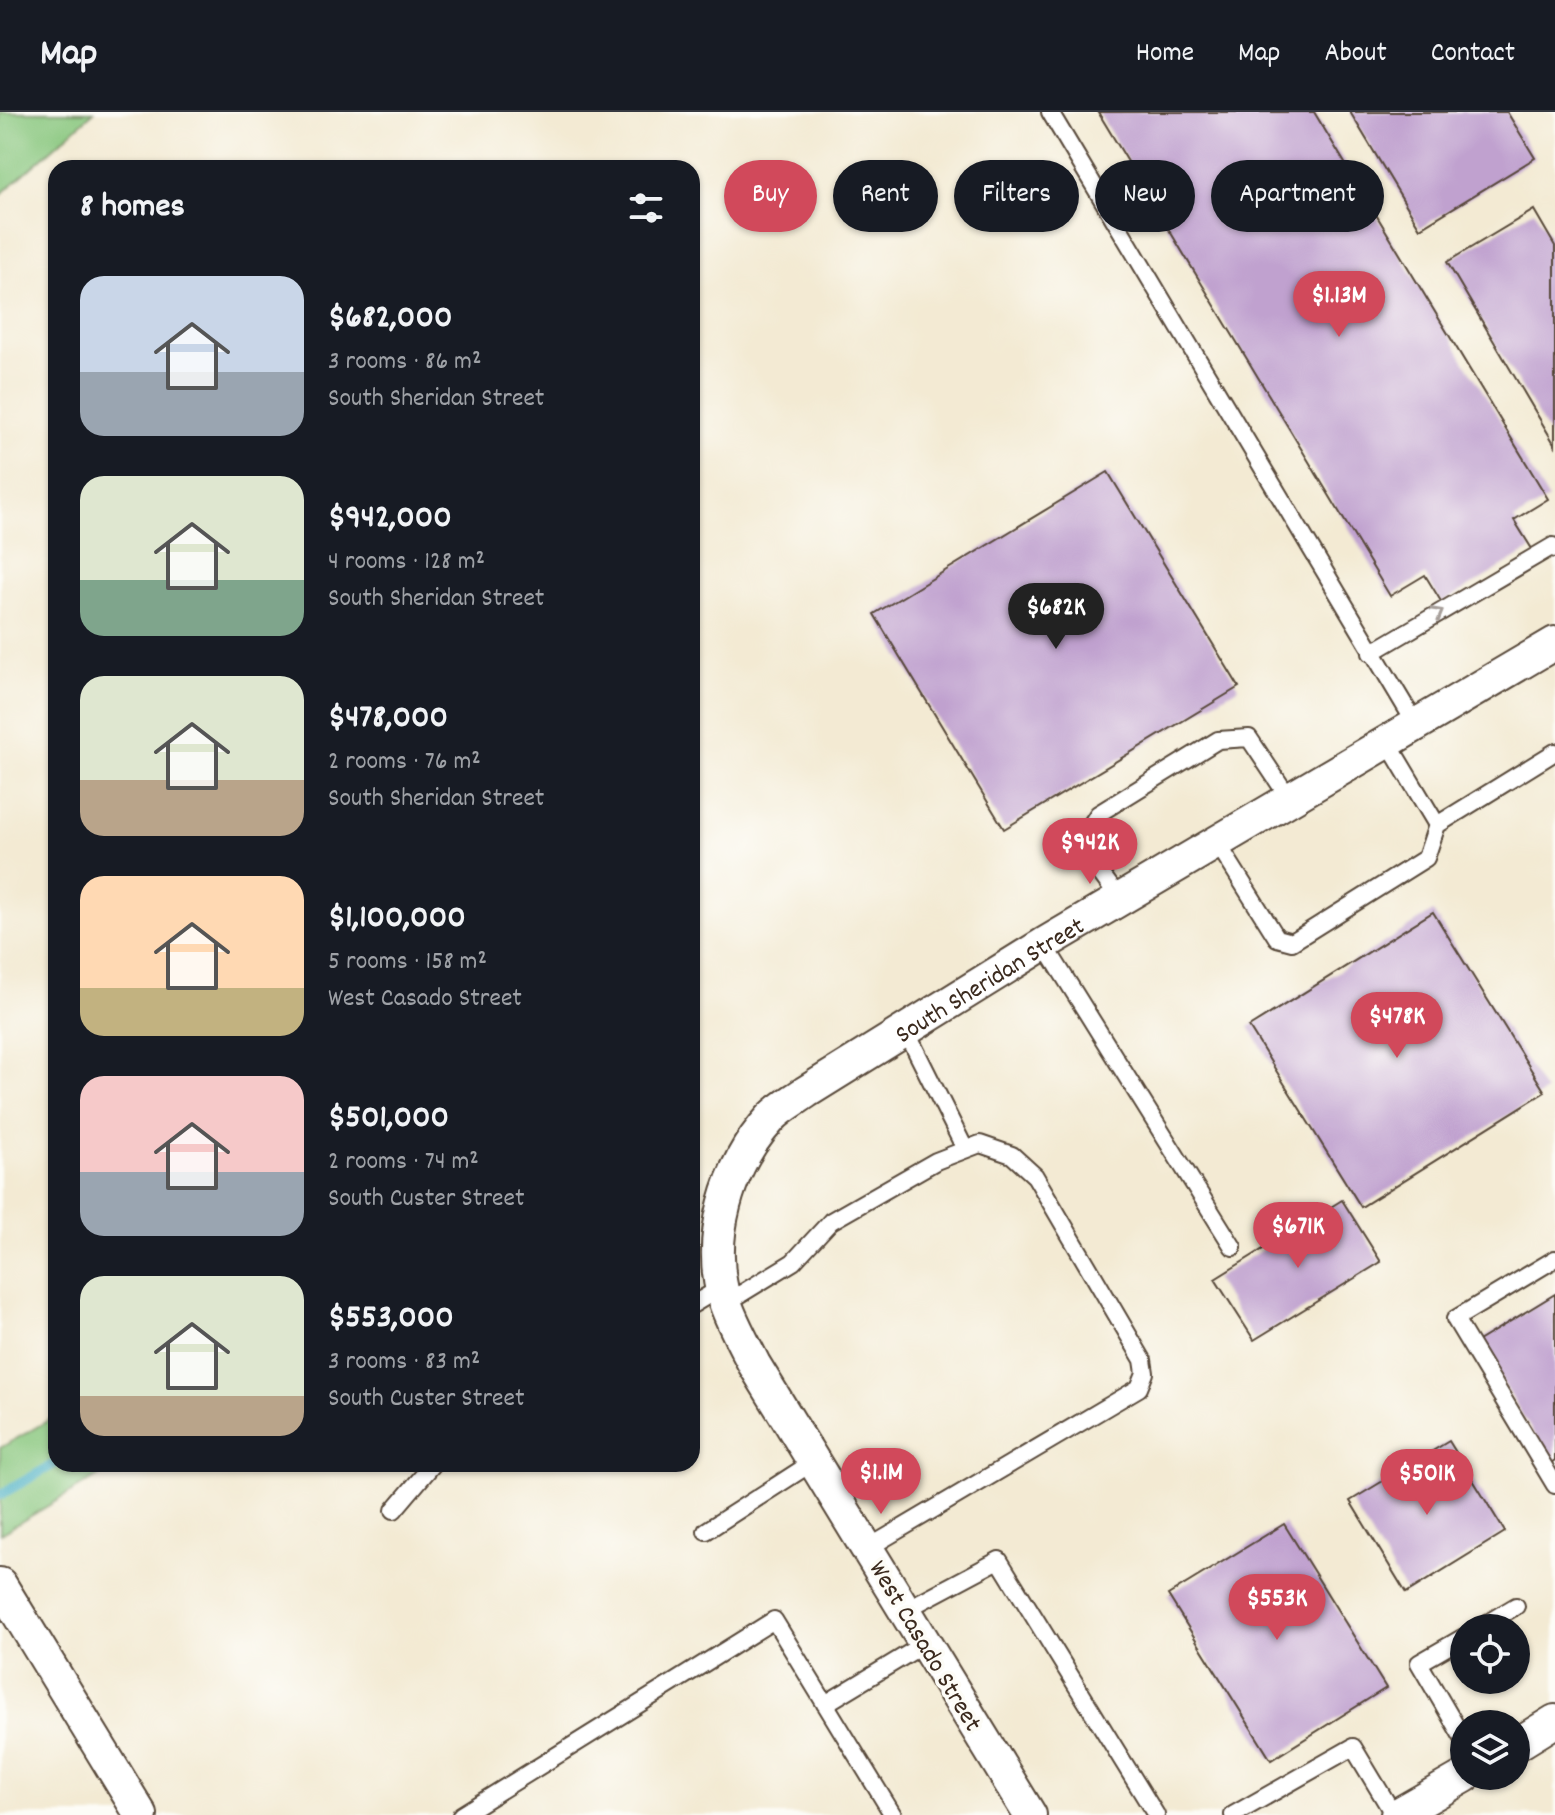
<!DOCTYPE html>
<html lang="en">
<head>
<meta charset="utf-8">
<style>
  :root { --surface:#171b24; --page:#242831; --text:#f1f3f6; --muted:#9ea1a6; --line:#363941; --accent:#d1495b }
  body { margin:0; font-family:Dekko,sans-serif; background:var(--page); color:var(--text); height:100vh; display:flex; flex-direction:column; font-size:30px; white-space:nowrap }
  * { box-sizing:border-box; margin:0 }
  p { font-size:26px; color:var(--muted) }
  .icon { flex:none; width:44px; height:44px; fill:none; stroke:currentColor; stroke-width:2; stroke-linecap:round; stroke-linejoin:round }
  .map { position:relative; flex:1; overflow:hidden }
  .drawer { position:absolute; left:48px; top:48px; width:652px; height:1312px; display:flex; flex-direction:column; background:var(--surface); border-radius:24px; box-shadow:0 2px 6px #0004 }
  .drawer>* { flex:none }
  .guide { position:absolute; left:724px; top:48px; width:710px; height:72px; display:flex; gap:16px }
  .fabs { position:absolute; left:1450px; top:1502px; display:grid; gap:16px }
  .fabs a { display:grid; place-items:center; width:80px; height:80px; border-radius:50%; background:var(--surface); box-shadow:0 2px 6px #0004; font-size:40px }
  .price { position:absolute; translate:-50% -68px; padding:0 18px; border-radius:28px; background:var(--accent); color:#fff; font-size:26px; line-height:52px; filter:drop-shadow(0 2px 4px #0008) }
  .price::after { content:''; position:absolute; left:50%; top:48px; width:24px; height:18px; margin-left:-12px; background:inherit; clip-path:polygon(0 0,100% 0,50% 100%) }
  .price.current { background:#222; color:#fff }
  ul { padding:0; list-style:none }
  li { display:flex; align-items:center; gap:24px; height:200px; padding:0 32px }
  li span { display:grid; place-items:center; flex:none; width:224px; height:160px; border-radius:24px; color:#555 }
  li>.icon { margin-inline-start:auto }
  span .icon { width:96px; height:96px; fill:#fffc; stroke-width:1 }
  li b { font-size:34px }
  h2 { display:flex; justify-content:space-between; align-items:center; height:96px; padding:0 32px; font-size:34px }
  .tag { padding:0 28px; border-radius:36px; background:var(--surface); box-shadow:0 2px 6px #0004; font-size:28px; line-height:72px }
  .tag.current { background:var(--accent); color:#fff }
  header { display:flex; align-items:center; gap:48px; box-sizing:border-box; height:112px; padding:0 40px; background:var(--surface); border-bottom:2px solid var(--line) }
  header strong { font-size:38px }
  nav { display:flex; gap:44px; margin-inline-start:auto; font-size:28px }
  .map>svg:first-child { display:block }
</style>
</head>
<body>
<header>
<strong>Map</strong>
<nav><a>Home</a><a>Map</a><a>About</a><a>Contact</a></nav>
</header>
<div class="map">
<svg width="1555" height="1703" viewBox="0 0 1555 1703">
  <rect width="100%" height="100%" fill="#fdfcf7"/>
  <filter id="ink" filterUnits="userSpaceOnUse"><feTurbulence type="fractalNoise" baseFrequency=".0125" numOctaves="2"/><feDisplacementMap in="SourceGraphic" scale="16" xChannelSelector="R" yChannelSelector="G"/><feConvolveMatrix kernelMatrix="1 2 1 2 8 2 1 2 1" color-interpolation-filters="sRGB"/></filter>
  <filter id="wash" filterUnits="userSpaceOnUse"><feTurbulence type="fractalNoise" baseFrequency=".006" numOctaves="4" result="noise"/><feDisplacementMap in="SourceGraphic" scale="32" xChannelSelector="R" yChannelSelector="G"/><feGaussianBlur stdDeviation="1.8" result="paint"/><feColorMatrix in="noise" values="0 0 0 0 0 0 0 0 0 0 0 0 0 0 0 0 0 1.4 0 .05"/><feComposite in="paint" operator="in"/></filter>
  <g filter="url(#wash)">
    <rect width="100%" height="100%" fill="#f3ead3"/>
    <path fill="#87c67d" stroke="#61784e" stroke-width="2" d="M0 0H94L0 83Z
      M56 1304V1352H119L0 1422V1336Z"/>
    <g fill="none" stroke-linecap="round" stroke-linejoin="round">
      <path stroke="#44aec2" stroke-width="10" d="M0 1383 56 1351"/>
    </g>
    <g id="blocks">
      <path fill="#c0a1cf" d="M1098 0H1314L1548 387 1514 408 1532 437 1442 491 1425 463 1390 484Z
        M1350 0H1507L1535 46 1420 116Z
        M1534 98 1555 134V333L1447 150Z
        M1108 360 1239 575 1004 717 874 502Z
        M1433 800 1545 980 1361 1095 1249 915Z
        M1342 1088 1381 1150 1254 1228 1215 1167Z
        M1555 1182V1348L1551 1351 1478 1229Z
        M1449 1329 1505 1420 1406 1481 1350 1389Z
        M1284 1412 1386 1576 1271 1648 1168 1483Z"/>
    </g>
  </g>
  <g filter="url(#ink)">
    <use href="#blocks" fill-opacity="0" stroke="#574739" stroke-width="2"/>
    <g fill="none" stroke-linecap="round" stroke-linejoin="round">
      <defs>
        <path id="service" d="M1050 0 1417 614
          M1371 541 1553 434 1555 437
          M1437 713 1555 640
          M1218 732 1277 826 1292 830 1426 746 1437 713 1388 631
          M1121 789 1088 744 1082 727 1098 702 1218 628 1249 626 1291 689
          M1044 832 1233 1135
          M906 919 965 1037
          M1555 1147 1455 1207 1555 1373
          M726 1191 793 1150 831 1109 936 1049 980 1032 1012 1043 1035 1064 1143 1248 1145 1261 1139 1276 868 1436
          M692 1193 722 1175
          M394 1398 433 1352
          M706 1419 813 1350
          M905 1498 999 1448 1156 1703
          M1479 1516 1516 1494
          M1464 1525 1419 1551 1464 1628
          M825 1592 926 1531
          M461 1703 774 1508 893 1703
          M1233 1703 1353 1635 1394 1703"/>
        <g id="minor">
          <path d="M0 1472 141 1703"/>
          <path d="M1516 1633 1555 1609"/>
          <path id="s1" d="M1030 1703 754 1252C744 1232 732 1211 725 1190 706 1127 727 1054 771 1006 780 996 795 988 806 980L1044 832 1555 531"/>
          <path d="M1397 1703 1465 1664"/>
        </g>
      </defs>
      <use href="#service" stroke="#574739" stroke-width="20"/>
      <use href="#minor" stroke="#574739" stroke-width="36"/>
      <use href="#service" stroke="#fff" stroke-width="16"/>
      <use href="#minor" stroke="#fff" stroke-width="32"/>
    </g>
    <defs><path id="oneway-chevron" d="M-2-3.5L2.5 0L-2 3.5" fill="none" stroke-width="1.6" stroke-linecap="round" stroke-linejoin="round" transform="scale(2)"/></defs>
    <use stroke="#a79f9a" href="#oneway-chevron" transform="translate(1438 501) rotate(-30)"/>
  </g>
  <g text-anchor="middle" stroke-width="7" stroke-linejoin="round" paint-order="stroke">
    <g font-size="26" fill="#3b2a1e" stroke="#fdfcf7">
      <text dy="9" stroke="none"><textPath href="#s1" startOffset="1054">South Sheridan Street</textPath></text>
      <text transform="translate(927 1533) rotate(59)" y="9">West Casado Street</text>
    </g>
  </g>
</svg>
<div class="fabs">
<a><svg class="icon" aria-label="locate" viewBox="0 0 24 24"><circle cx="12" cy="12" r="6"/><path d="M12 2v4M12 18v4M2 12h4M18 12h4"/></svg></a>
<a><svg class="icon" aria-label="layers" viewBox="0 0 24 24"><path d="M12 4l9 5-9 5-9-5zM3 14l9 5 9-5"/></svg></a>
</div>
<b class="price" style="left:1339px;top:227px">$1.13M</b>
<b class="price current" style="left:1056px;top:539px">$682K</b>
<b class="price" style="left:1090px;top:774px">$942K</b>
<b class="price" style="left:1397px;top:948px">$478K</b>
<b class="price" style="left:1298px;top:1158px">$671K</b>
<b class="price" style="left:881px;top:1404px">$1.1M</b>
<b class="price" style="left:1427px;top:1405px">$501K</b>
<b class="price" style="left:1277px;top:1530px">$553K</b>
<div class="guide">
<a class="tag current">Buy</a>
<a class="tag">Rent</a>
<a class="tag">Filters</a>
<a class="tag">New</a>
<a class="tag">Apartment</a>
</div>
<section class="drawer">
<h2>8 homes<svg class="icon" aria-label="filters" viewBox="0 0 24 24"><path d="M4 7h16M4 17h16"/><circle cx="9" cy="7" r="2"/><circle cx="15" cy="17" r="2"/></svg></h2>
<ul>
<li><span style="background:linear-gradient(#c9d6e8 60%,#9aa5b1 0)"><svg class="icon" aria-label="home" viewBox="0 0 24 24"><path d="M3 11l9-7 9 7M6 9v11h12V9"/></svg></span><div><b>$682,000</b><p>3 rooms · 86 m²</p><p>South Sheridan Street</p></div></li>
<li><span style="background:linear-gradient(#dfe7d0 65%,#7fa58c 0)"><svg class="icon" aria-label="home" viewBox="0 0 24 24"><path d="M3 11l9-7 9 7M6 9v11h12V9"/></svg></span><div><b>$942,000</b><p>4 rooms · 128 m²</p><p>South Sheridan Street</p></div></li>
<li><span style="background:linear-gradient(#dfe7d0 65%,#b9a48a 0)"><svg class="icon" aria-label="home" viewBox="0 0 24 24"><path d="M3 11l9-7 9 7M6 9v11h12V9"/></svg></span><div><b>$478,000</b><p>2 rooms · 76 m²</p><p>South Sheridan Street</p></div></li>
<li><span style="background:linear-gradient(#ffd9b3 70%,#c2b280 0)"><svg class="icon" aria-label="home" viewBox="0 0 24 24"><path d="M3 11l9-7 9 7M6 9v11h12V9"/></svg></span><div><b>$1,100,000</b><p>5 rooms · 158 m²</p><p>West Casado Street</p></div></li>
<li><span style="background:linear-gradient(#f6c9c9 60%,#9aa5b1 0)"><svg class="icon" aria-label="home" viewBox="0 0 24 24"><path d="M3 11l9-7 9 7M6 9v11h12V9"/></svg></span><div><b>$501,000</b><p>2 rooms · 74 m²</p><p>South Custer Street</p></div></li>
<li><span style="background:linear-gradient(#dfe7d0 75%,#b9a48a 0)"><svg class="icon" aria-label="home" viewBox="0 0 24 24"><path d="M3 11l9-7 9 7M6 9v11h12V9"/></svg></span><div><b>$553,000</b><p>3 rooms · 83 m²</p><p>South Custer Street</p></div></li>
</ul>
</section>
</div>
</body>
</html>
